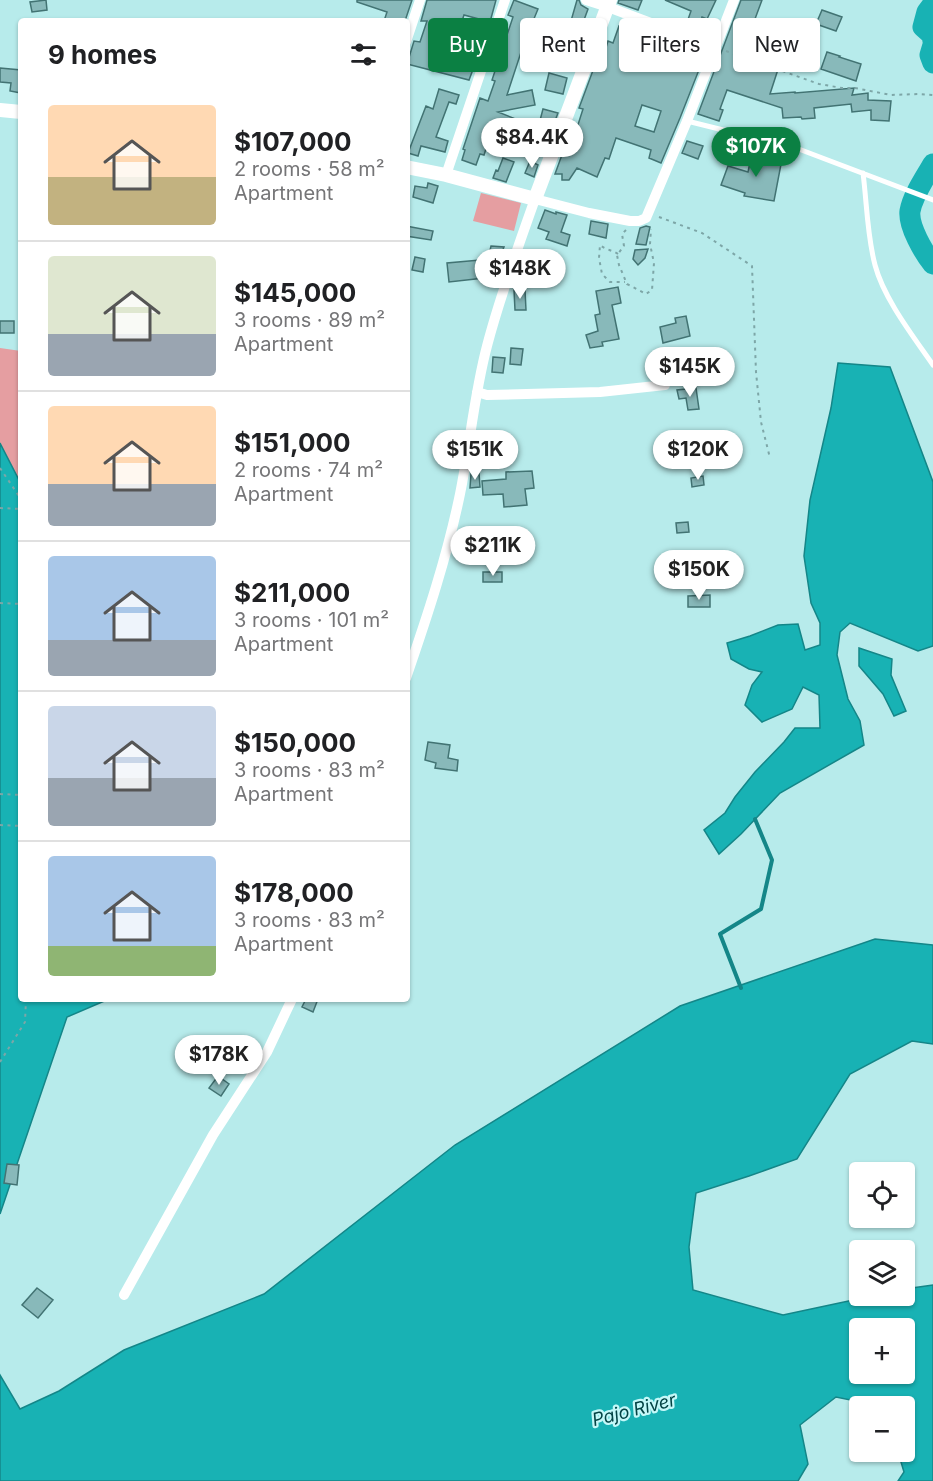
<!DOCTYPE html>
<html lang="en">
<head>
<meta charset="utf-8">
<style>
  :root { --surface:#fff; --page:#f2f2f2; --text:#202124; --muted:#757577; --line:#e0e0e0; --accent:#0b8043 }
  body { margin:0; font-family:Inter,sans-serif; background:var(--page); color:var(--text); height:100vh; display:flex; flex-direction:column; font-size:22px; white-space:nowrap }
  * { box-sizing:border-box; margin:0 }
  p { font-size:20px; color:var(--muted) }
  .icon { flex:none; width:33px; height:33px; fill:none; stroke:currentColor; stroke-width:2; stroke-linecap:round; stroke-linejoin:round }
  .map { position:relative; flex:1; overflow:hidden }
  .drawer { position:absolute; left:18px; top:18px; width:392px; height:984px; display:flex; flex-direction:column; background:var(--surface); border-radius:6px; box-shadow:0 2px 4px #0004 }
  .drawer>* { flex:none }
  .top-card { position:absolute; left:428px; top:18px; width:416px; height:54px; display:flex; gap:12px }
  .fabs { position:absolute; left:849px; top:1162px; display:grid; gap:12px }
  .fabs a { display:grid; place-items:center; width:66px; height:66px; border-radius:6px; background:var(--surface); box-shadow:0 2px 4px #0004; font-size:30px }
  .price { position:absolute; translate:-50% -51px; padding:0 14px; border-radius:21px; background:#fff; color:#222; font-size:20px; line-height:39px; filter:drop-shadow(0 2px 3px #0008) }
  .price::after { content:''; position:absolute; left:50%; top:36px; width:18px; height:14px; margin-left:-9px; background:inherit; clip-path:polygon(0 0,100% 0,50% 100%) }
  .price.selected { background:var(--accent); color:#fff }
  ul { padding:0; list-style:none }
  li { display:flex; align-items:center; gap:18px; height:150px; padding:0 30px }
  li+li { border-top:2px solid var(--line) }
  li span { display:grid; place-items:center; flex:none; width:168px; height:120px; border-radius:6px; color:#555 }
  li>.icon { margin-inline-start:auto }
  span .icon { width:72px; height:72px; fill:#fffc; stroke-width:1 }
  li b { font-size:26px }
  h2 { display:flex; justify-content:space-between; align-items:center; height:72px; padding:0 30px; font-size:26px }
  .chip { padding:0 21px; border-radius:6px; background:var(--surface); box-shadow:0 2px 4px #0004; font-size:21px; line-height:54px }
  .chip.selected { background:var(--accent); color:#fff }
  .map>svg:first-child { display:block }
</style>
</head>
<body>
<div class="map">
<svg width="933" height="1481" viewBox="0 0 933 1481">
  <rect width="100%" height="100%" fill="#b7ebeb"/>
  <path fill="#e59ea1" d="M481 193 521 203 514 231 473 221Z
    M0 348 21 351V507L0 506Z"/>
  <path fill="#18b2b4" stroke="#148688" stroke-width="1.5" fill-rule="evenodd" d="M838 363 890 367 933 482V646L918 651 850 623 840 632 837 655 848 699 860 721 864 745 780 793 741 834 719 854 704 830 725 813 735 797 755 772 784 742 795 728H820L819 695 803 687 792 709 762 722 745 705 752 685 762 672 749 669 731 659 727 643 750 636 778 625 798 624 805 650 820 645V623L811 603 804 556 810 500 831 408Z
    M0 443 21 484V999H109L67 1017 0 1214Z
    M859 648 892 659 891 675 906 711 894 716 883 694 859 666Z
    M875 939 933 945V1044L912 1041 850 1074 797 1159 749 1176 696 1193 689 1247 693 1290 783 1315 872 1296H904L905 1289 933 1285V1481H898L904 1472 898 1452H904V1407H885L836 1397 800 1425 808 1464 798 1481H0V1375L20 1409 59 1391 124 1350 264 1294 455 1145 680 1006ZM860 1329H904V1374H860Z"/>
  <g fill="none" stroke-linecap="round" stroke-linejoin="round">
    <path stroke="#148688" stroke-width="4" d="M741 988 720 934 761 909 772 860 755 819"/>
    <path stroke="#18b2b4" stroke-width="21" d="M933 4 927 12 923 27 932 35 933 41
      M933 45 930 55 933 63
      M933 164C925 178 913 195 910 211 908 226 924 253 933 264"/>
  </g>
  <path fill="#88b9ba" stroke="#427373" stroke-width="1.5" fill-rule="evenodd" d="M46 0 47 10 32 12 30 2Z
    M357 0H412L405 21H384L387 12 357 2Z
    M427 0H496L490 22 464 15 460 27 449 24 441 48 463 54 466 45 481 48 469 80 407 64 414 41 420 42 427 21H421Z
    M514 0 538 9 531 26 530 25 507 95 532 90 535 105 498 112 538 128 543 109 558 113 548 139 539 136V137L495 121 484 155 480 154 476 165 462 160 465 150 463 149 480 98 488 101 495 81 492 80 513 17 508 15Z
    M577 0H579L581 5 588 9 577 39 564 34 569 20 571 21Z
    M619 0H642L638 10 618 3Z
    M665 0H716L707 19 702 17 697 32 685 28 691 11Z
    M741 0H762L752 27 774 35 780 19 811 29 806 42 795 38 789 56 783 54 770 94 795 92V93L854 88 852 95 868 93V100L891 101 889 121 871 120V110L852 112 851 104 814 108 815 118 802 119 801 117 783 118 782 108 727 90 720 109 723 110 719 121 698 114Z
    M822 10 842 17 836 31 816 24Z
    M625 22 706 52 680 118 661 163 649 158 651 150 616 138 609 159 605 158 597 177 577 168 569 180H562V174H555L571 130 576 131 583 109 579 108 595 65 600 67 608 41 613 43 619 26 623 27ZM642 105 661 111 654 132 635 126Z
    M570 44 580 47 576 58 567 55Z
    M827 52 840 56 839 57 861 64 856 81 821 69Z
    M0 68 21 70V93L10 91 11 83 0 82Z
    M549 73 567 78 563 94 545 90Z
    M439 89 459 95 456 104 449 102 436 137 448 141 445 152 421 146 418 156 408 153 426 106 433 109Z
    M687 141 703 146 698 159 682 153Z
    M752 153 782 159 774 201 744 196 745 193 721 185 728 166 748 172Z
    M503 158 514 162 506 182 493 178 496 170 498 171Z
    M530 161 538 165 534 177 525 173Z
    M428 183 438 186 433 203 413 197 415 186 427 188Z
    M545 210 556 214V212L567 215 561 232 570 235 567 246 546 239 549 232 538 228Z
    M591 221 608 224 606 238 589 234Z
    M406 226 433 231 431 240 406 236Z
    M646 226 650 227 646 245 636 244 640 228Z
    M491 246 504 247 500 257 489 255Z
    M648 249 645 258 638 265 633 259 635 250Z
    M415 257 425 259 423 272 412 270Z
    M491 259 493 277 449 282 447 263Z
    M618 287 621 303 612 305 619 339 602 342 603 346 590 348 586 335 598 331 595 315 600 314 596 291Z
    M514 290H525L526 310H515Z
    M686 316 690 336 663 343 660 327 676 323 675 318Z
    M0 321H14V333H0Z
    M511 348 523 349 521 365 510 364Z
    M493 357 505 358 503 373 492 372Z
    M696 388 699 409 688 410 686 398 679 399 677 390Z
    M532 471 534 488 525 489 527 505 504 507 503 494 483 495 482 481 506 479V472Z
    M479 473 480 487 470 488 471 474Z
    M703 476 704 485 692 487 691 478Z
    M688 522 689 532 677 533 676 523Z
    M483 572H502V582H483Z
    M710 595V607H688V596Z
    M428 742 450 745 448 758 458 760 457 771 435 768 436 763 425 760Z
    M306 999H318L313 1012 302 1007Z
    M218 1076 229 1084 221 1096 209 1088Z
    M7 1164 19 1165 17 1185 4 1183Z
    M37 1288 53 1300 38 1318 22 1305Z"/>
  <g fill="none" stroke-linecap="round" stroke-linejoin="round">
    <path stroke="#7da6a7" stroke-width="2" stroke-dasharray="3 4.5" stroke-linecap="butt" d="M726 51 819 84 842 88H855L891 95 919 94 933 95
      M659 217 702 233 752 266 756 372 761 422 770 458
      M626 230 622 234 624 246 617 255 619 265 627 284 646 294 652 290 654 263 650 244 651 229
      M618 254C612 250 606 250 600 245L599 258 602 274 610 282H625
      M0 468 21 499
      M0 508 21 509
      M0 603 21 604
      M0 794 21 795
      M0 825 21 826
      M0 1062 25 1022 26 999"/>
    <path stroke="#fff" stroke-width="5" d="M687 121 796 148 933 200
      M863 173C867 204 867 235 875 265 884 299 913 336 933 365"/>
    <path stroke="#fff" stroke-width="10" d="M586 0 608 7 715 47
      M406 42 420 0
      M446 175 505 0
      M477 392 487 395 600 392 665 385
      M406 678C427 617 447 557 460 494 470 445 474 395 487 346 500 296 518 247 535 199L589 213 630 221H639L646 218 687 121 734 0
      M124 1295 213 1135 267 1052 292 999"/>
    <path stroke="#fff" stroke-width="14" d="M0 110 21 112
      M406 167 446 175 535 199 610 0"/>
  </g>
  <g text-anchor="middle" stroke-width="4.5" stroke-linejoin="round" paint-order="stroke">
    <g font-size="18" font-style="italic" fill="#034344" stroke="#c4f8f8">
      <text transform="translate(634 1410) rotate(-14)" y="6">Pajo River</text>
    </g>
  </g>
</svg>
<div class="fabs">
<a><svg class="icon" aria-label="locate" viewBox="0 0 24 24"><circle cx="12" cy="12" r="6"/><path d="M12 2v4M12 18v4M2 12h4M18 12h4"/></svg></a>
<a><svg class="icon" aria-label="layers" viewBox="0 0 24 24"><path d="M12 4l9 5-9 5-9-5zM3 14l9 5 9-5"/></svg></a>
<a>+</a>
<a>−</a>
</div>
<b class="price" style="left:532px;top:169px">$84.4K</b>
<b class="price selected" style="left:756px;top:178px">$107K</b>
<b class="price" style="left:520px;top:300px">$148K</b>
<b class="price" style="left:690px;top:398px">$145K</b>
<b class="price" style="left:475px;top:481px">$151K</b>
<b class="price" style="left:698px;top:481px">$120K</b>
<b class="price" style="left:493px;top:577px">$211K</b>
<b class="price" style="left:699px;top:601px">$150K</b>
<b class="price" style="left:219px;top:1086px">$178K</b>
<div class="top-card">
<a class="chip selected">Buy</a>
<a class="chip">Rent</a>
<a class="chip">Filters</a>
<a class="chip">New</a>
</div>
<section class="drawer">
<h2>9 homes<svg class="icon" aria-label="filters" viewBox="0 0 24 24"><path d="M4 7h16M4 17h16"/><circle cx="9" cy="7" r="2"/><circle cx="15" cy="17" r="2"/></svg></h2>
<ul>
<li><span style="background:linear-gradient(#ffd9b3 60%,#c2b280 0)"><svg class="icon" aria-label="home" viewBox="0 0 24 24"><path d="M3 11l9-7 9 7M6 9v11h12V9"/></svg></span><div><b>$107,000</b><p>2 rooms · 58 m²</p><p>Apartment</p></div></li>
<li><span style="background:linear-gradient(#dfe7d0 65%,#9aa5b1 0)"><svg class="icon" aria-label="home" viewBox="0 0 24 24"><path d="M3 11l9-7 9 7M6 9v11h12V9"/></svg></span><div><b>$145,000</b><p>3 rooms · 89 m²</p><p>Apartment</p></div></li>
<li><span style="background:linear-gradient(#ffd9b3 65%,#9aa5b1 0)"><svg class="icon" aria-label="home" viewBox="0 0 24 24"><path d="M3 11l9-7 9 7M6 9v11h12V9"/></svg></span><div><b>$151,000</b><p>2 rooms · 74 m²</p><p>Apartment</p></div></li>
<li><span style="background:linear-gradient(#a9c7e8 70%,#9aa5b1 0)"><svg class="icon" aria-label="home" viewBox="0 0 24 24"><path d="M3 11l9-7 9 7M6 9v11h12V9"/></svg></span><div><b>$211,000</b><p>3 rooms · 101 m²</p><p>Apartment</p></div></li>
<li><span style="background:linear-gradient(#c9d6e8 60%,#9aa5b1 0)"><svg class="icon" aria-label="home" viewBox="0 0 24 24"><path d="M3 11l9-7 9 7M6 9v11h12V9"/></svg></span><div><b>$150,000</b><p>3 rooms · 83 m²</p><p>Apartment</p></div></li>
<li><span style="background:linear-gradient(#a9c7e8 75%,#8fb573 0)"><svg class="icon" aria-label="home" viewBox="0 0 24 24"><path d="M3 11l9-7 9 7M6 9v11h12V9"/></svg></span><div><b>$178,000</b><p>3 rooms · 83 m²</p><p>Apartment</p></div></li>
</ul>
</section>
</div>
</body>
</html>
